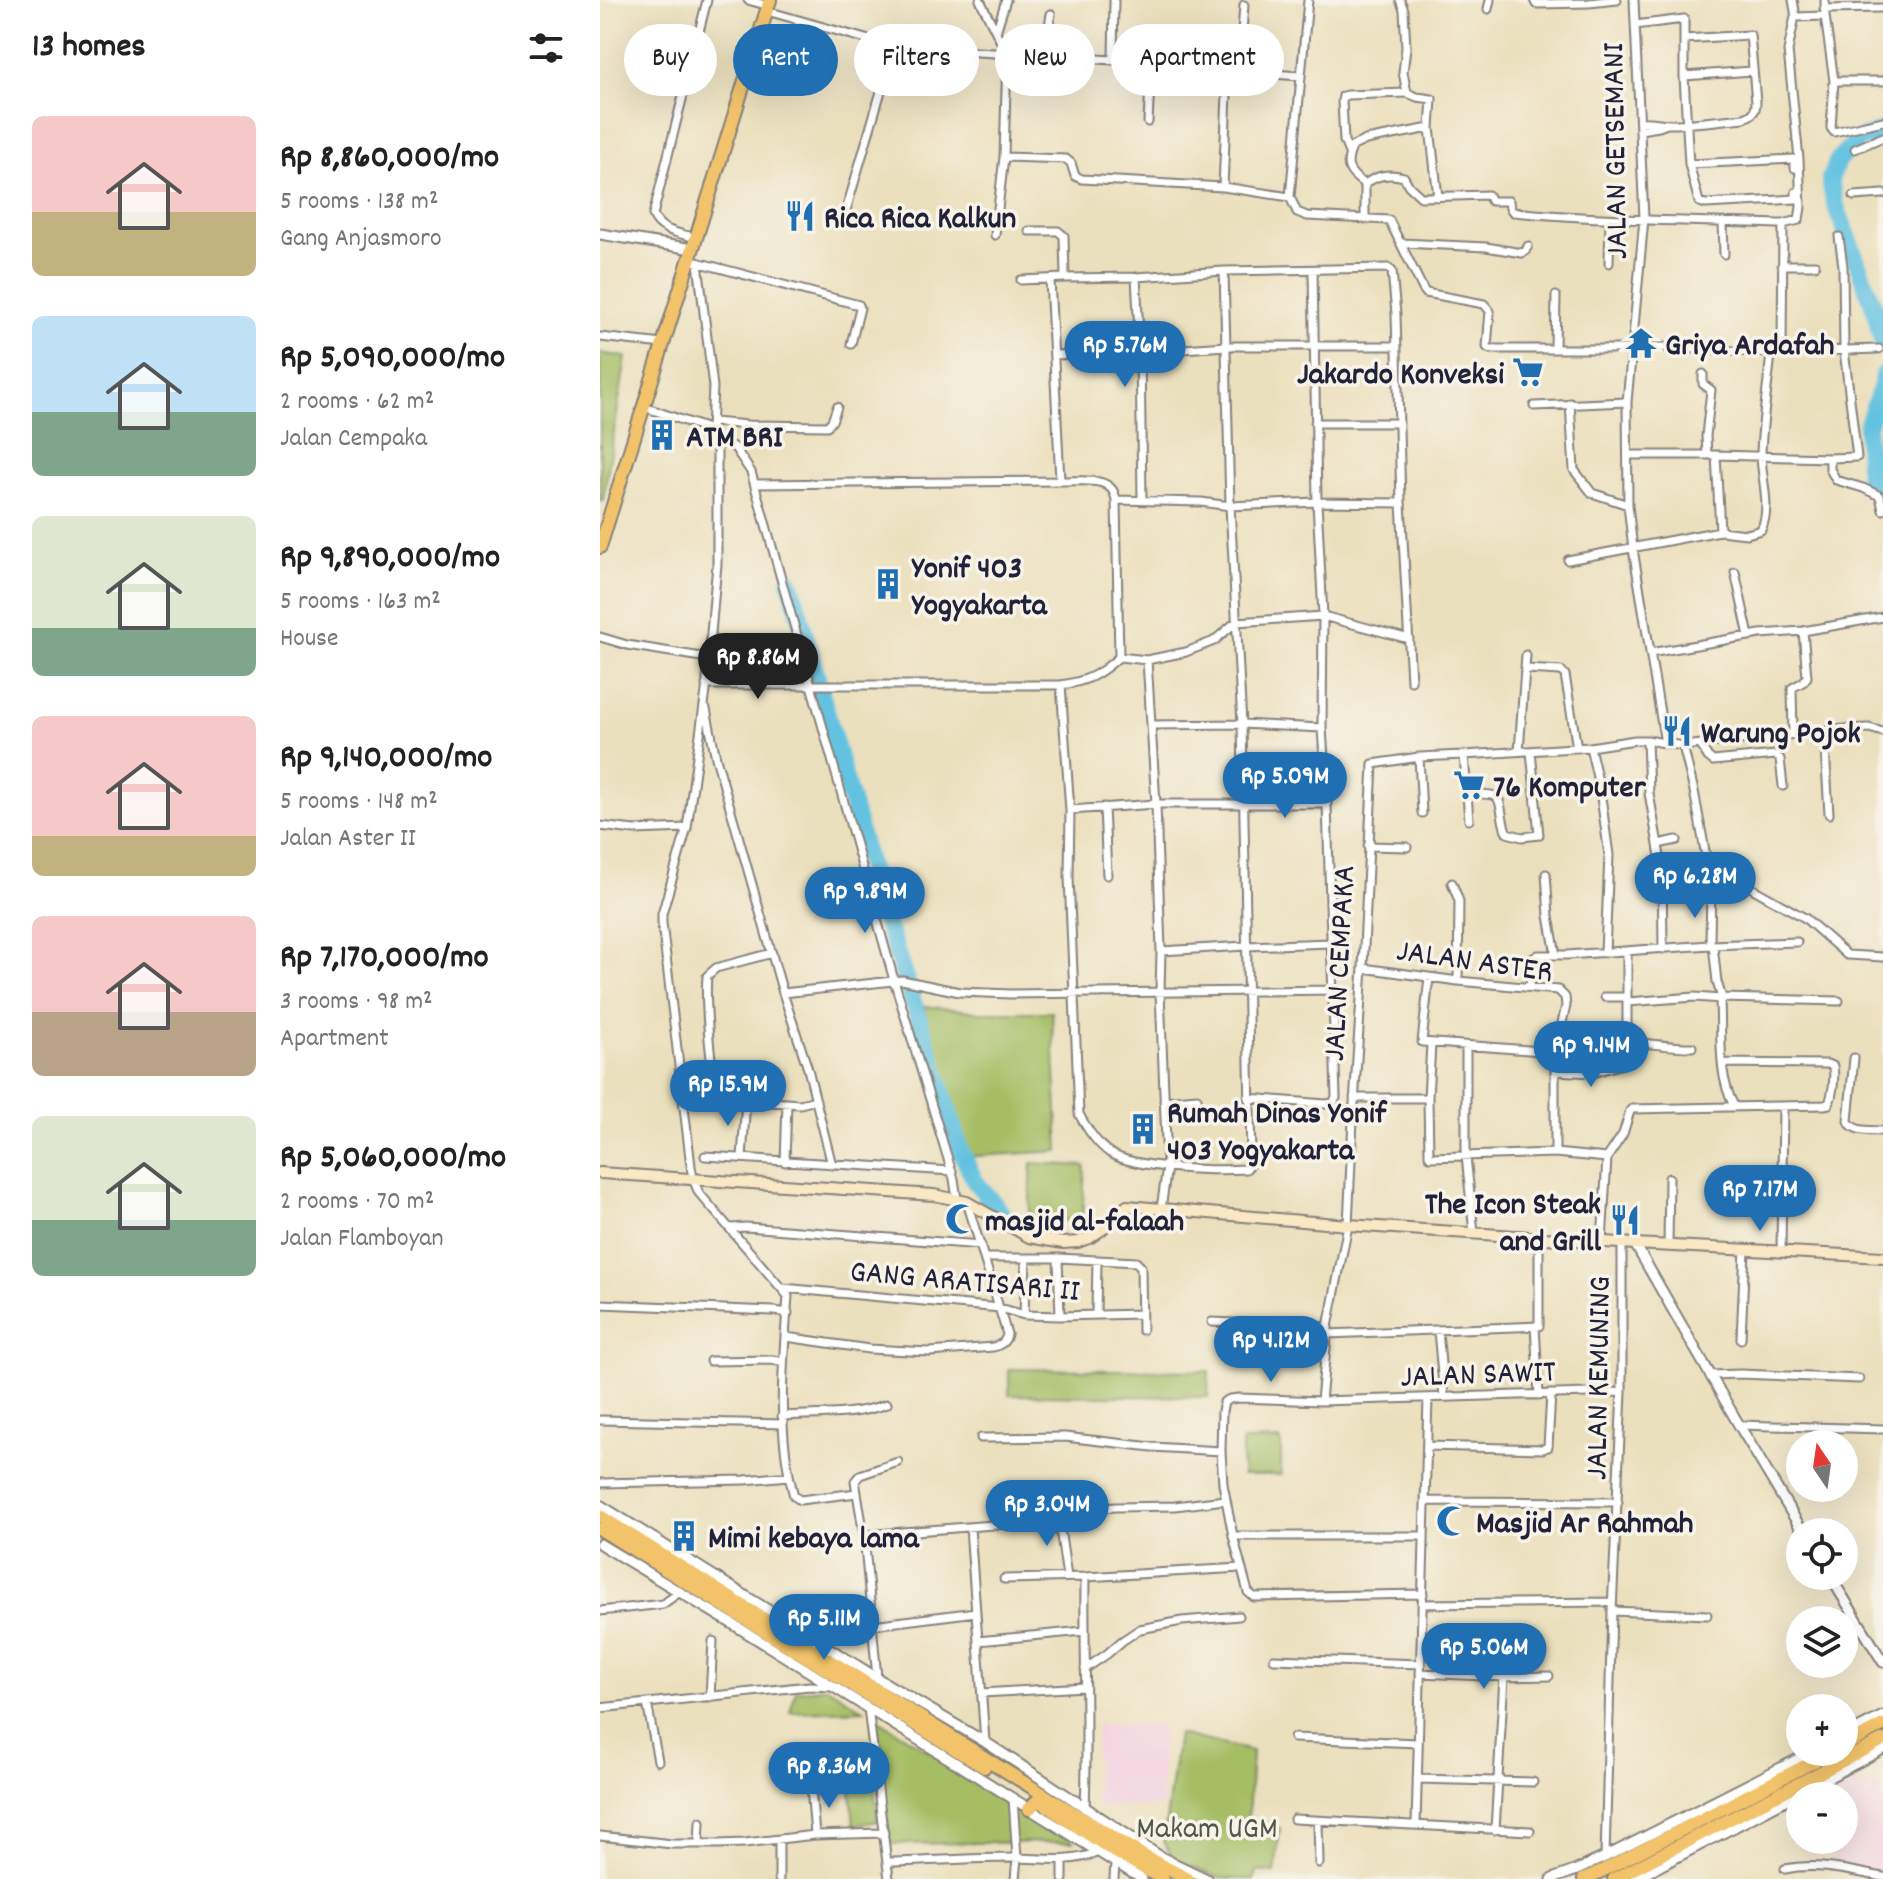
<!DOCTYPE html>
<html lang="en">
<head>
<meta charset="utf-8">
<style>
  :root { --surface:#fff; --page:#f2f2f2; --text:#222; --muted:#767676; --accent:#1f6fb2 }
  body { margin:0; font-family:Dekko,sans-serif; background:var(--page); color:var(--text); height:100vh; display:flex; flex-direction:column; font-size:30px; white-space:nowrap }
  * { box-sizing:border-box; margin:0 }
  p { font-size:26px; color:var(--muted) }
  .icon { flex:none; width:44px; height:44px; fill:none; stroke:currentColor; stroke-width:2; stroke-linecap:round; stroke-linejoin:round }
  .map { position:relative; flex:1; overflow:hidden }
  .side { display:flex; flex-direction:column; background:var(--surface); width:600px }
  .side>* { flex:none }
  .hud { position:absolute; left:24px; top:24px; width:760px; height:72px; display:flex; gap:16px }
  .needle { width:52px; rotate:347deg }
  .tools { position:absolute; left:1186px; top:1430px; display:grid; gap:16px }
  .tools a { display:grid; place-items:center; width:72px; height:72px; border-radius:50%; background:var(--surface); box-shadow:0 8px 32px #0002; font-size:40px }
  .price { position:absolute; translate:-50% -68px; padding:0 18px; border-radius:28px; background:var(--accent); color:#fff; font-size:26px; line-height:52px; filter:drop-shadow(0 2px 4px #0008) }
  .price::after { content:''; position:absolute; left:50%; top:48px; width:24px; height:18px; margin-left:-12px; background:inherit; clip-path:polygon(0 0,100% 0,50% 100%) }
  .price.on { background:#222; color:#fff }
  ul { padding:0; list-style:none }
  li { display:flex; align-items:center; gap:24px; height:200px; padding:0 32px }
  li span { display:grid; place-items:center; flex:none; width:224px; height:160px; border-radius:12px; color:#555 }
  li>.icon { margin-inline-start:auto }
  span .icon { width:96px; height:96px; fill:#fffc; stroke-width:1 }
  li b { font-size:34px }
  h2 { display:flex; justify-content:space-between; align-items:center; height:96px; padding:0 32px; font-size:34px }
  .chip { padding:0 28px; border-radius:36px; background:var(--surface); box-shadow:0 8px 32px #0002; font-size:28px; line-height:72px }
  .chip.on { background:var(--accent); color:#fff }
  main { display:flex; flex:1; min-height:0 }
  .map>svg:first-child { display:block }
</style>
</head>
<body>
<main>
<section class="side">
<h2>13 homes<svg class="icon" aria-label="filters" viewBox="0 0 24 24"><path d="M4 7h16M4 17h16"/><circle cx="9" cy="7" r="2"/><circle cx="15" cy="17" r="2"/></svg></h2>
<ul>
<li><span style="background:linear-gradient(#f6c9c9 60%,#c2b280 0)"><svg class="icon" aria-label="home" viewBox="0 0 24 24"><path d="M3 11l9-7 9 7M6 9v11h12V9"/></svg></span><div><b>Rp 8,860,000/mo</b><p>5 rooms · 138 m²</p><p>Gang Anjasmoro</p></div></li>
<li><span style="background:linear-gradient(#bfe0f5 60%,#7fa58c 0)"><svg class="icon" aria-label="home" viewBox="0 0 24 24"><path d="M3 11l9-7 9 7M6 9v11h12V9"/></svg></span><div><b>Rp 5,090,000/mo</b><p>2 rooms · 62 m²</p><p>Jalan Cempaka</p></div></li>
<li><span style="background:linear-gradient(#dfe7d0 70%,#7fa58c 0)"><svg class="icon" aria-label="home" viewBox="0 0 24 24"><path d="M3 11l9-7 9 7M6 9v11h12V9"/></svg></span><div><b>Rp 9,890,000/mo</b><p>5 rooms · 163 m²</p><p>House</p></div></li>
<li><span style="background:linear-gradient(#f6c9c9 75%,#c2b280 0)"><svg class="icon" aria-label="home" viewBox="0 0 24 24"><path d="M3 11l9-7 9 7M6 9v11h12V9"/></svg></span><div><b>Rp 9,140,000/mo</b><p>5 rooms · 148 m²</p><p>Jalan Aster II</p></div></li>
<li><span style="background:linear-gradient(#f6c9c9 60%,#b9a48a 0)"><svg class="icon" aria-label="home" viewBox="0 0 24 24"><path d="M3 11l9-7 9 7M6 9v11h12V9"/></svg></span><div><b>Rp 7,170,000/mo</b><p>3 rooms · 98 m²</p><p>Apartment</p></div></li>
<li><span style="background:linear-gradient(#dfe7d0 65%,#7fa58c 0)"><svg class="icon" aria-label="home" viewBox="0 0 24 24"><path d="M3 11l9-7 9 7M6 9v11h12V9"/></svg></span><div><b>Rp 5,060,000/mo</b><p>2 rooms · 70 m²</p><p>Jalan Flamboyan</p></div></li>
</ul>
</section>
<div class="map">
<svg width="1283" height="1879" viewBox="0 0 1283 1879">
  <rect width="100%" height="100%" fill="#f7f3e8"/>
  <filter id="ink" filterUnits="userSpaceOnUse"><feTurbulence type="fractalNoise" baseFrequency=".0125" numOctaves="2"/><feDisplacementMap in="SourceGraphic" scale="16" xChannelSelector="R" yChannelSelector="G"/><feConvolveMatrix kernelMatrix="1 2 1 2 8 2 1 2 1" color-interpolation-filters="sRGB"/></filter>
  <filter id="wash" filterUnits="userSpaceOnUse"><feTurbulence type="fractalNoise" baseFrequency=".006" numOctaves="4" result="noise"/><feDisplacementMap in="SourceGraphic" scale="32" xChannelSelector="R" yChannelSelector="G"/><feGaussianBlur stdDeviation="1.8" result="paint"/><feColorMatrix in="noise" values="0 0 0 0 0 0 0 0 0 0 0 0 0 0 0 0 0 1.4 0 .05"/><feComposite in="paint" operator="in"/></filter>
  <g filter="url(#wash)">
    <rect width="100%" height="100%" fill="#ebe0bd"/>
    <path fill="#f3cfe0" d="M496 1725H562V1806H496Z
      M1220 1784 1280 1786V1799L1283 1800V1876L1233 1867 1235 1840H1244V1796H1218Z"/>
    <path fill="#a5bd63" stroke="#64704f" stroke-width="2" d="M0 353 26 357 3 501H0Z
      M324 1006 381 1012H452L459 1151 360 1157Z
      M432 1163 485 1166 482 1222 429 1217Z
      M409 1369 609 1371 608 1397 409 1395Z
      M681 1440V1475H642V1441Z
      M227 1687 264 1710 190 1712 196 1691Z
      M277 1719 469 1837 473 1842 290 1844Z
      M578 1734 652 1751 648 1819 680 1828 675 1873 656 1871 654 1879H627L611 1875 575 1860 563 1842Z
      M272 1766 278 1821 254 1826 249 1772Z"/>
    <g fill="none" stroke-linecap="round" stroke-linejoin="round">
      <path stroke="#63c2e1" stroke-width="18" d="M1283 131 1259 139 1238 160 1230 179 1234 201 1274 307 1283 345
        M1283 375 1282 385 1267 426 1268 481 1283 496
        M190 581 277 895 334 1064 359 1147 375 1181 407 1220 441 1231"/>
    </g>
  </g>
  <g filter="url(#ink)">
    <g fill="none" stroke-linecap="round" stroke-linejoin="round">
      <defs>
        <path id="minor" d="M148 0 169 6
          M380 0 407 54 404 157 395 235
          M708 0 690 197 697 212 707 216 789 220 823 289 826 293 884 304 890 311 887 347 890 349H1033L1060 347 1171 353C1168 386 1162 421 1161 454 1161 478 1172 507 1161 530L1147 534 1120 531 968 560
          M800 0 804 10 806 48 803 72 807 93 817 97 832 99 830 128 838 197
          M934 0 936 4 989 3 1017 0
          M1034 0 1044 219 1027 402 1028 505 1033 549 1065 743
          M1193 0 1196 17 1225 16
          M1225 0V16L1234 81H1283
          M888 9 890 0
          M1224 9 1283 8
          M167 11 294 47 513 60 551 65 700 76
          M1035 25 1084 19V76L1089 164 1099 202 1106 204 1196 199V192
          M396 32 406 0
          M444 56 451 14
          M513 60 514 0
          M639 72 644 5
          M1084 76 1152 71
          M1234 81 1231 128 1234 132 1283 121
          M548 122 551 65
          M1040 122C1053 121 1061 124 1072 124 1096 124 1121 120 1144 118 1153 115 1156 111 1156 102L1150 35 1084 39
          M1040 130 1059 127 1067 124
          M1255 149 1283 137
          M749 153 744 141 742 101 743 96 748 95 807 93
          M404 157 466 159 471 163 475 176 482 179 623 187 690 197
          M1089 164 1194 159 1195 168
          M765 184C777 175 788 173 804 177L809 186 821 197 888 195 891 201H909L910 208 913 212C1003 220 1093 221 1183 224L1199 220 1201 207 1199 159 1188 51 1195 16
          M765 184C747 173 744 164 753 146L766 140 830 128
          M765 184V217
          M623 187 628 71
          M1254 196 1283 194
          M245 214 294 47
          M1123 222 1124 254
          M429 231H458L464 236 465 278
          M96 238C80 233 60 232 53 215L107 0
          M801 243 886 247 922 253 926 251 928 246
          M89 260 259 305 260 308 251 344
          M98 263 113 387 111 430
          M1009 263 1010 220
          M1182 265H1215
          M713 270 717 502 723 616 809 639
          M536 277 540 352 542 500
          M450 279 460 481
          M421 280 465 278 536 277 624 271 788 268 792 271 796 314 801 503 717 502 630 506 624 271
          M0 337 63 344
          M955 349 956 296
          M1181 352 1279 349
          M1182 352 1183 224
          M454 355 540 352 626 346H797
          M1103 374V384L1111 390 1106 436 1107 455
          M970 403 974 470 992 493 1028 505
          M934 406 1027 402
          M44 407 111 430 117 438 135 448 151 472 294 980 354 1179 357 1199
          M113 422 148 425 227 426 232 421 237 407
          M715 423H799
          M117 438V564L106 691 87 828 62 914V923L91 1166 93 1179 99 1193 188 1296C183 1362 176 1431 194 1496L200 1500 257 1493
          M1028 455H1116L1230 458 1257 457 1244 350 1243 266 1239 237
          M1116 455 1120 531
          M1230 458V469L1236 480 1263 488 1280 496 1283 510
          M801 503 811 681
          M1135 572 1149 636
          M0 637 27 645 108 658
          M1050 653 1160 634 1203 631 1283 617
          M519 657 547 660 586 652 614 641 636 622 723 616 722 728 727 804 736 1098 733 1103 726 1104 648 1098
          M547 660 556 804 561 951 560 992 567 1167 561 1209
          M926 669 961 671 965 675 977 748
          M106 685H461C488 681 499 675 519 657L516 500C513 474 479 482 460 481L155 484
          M461 685 470 810 469 877 479 1114C487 1129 497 1144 510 1153 535 1169 615 1171 646 1169L650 1165 651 1160 642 724 630 506 601 502 516 500
          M106 709 116 758 183 993 208 1069 232 1165
          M552 725 642 724 722 728
          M1224 731 1229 814
          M1193 734 1192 688 1203 682 1207 677 1203 631
          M1047 740 1049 793 1062 868 1063 949
          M1100 744 1108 757 1113 761 1176 755 1180 759 1183 786
          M1083 746 1094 791 1111 884 1110 945
          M990 747 1000 790 1009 855 1005 953
          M919 751 926 655
          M864 755 869 820
          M819 757 822 813
          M868 794C875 794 888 793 895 796 903 800 901 823 907 833L922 837 939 835 931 751
          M504 807 507 875
          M470 810 556 804H727
          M0 826 34 830 87 828
          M1058 844 1077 840
          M768 846 807 847
          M1107 863 1205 918 1247 955 1283 957
          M946 874 949 916 956 955
          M852 883 859 901 858 981
          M1113 945 1117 982 1122 998 1120 1001C1122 1037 1117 1074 1134 1106
          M561 951 646 946 731 943
          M172 953 116 968 107 976C105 997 110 1082 120 1097L125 1099 200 1104 216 1100
          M763 968 858 981 958 990 965 997 966 1006 955 1052V1153
          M829 977 822 1042 955 1052
          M930 987 932 959 938 955H967L1110 945 1197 942
          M183 993 302 980 360 992 411 994 734 990
          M1005 997H1027
          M1122 998 1239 1001
          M1027 1002 1095 997 1121 999
          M1027 1042C1049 1043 1070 1047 1092 1047
          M831 1044 828 1098 829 1155 830 1157 955 1153 1007 1158
          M866 1046V1156L874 1233
          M1254 1058 1248 1121C1255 1133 1270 1130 1283 1131
          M955 1071 993 1073 1022 1064 1025 1057 1027 1042V951
          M754 1098H828
          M564 1101 597 1098
          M105 1156 352 1171
          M142 1158 146 1100
          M185 1162 187 1103
          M131 1228 146 1227 381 1245
          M1002 1242 1007 1158 1023 1134 1030 1111 1032 1109 1224 1105 1229 1104C1233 1093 1235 1077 1233 1066L1227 1064 1122 1063
          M1068 1246 1069 1178
          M1181 1251 1183 1106
          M385 1258H458L536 1262 541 1267 542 1330
          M458 1258 460 1316
          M183 1288 400 1308 424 1315 460 1316 541 1314
          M0 1304 174 1311 188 1313
          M424 1315 426 1258
          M496 1315 497 1260
          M612 1322 728 1327
          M935 1326 939 1395
          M838 1330 844 1397
          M727 1334 939 1326V1238
          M186 1337 269 1349 330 1352 393 1347C401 1345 406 1342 407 1334L367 1202
          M1141 1339 1145 1249
          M110 1361 173 1360 183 1362
          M1110 1375 1140 1374 1259 1379
          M721 1401 728 1327 748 1225 753 1119 763 968 773 764 819 757 864 755 990 747 1035 740H1047L1083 746 1244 729 1269 728 1283 732
          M182 1416C217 1414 254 1416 287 1404
          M0 1420 183 1424
          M1139 1425 1283 1429
          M381 1438 465 1437 552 1447 621 1451
          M827 1446 943 1449 948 1447 951 1394
          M0 1483 145 1480 189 1476
          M825 1501 1018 1502
          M458 1515 467 1577
          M370 1527 385 1742
          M264 1535 419 1523 446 1519 476 1510 516 1507 575 1506 625 1500
          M633 1536H824
          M485 1577C484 1655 488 1732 485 1809
          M404 1579 485 1577 641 1568
          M823 1594 654 1597 648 1592 633 1536 623 1484 621 1451 622 1411 624 1402 630 1399 639 1398 721 1401 1022 1392
          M822 1604 1012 1602
          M0 1611 63 1604 80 1592
          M1012 1611 1107 1615
          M273 1625 376 1612
          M378 1641 484 1631
          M674 1659 821 1664
          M485 1669 507 1654 522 1641 540 1629 582 1621 639 1616
          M820 1673 904 1677 949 1676
          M277 1678 264 1535 255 1481 260 1475 298 1462
          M382 1693 485 1687
          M110 1697 113 1641
          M47 1703 58 1761
          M0 1708 209 1686 233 1687
          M268 1708 289 1879
          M694 1738 818 1743
          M817 1779 933 1782
          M211 1787 215 1835
          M413 1799 417 1858 415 1879
          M694 1819 930 1831
          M718 1821 719 1863
          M816 1825 828 1398
          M895 1830 904 1677
          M0 1836 72 1844H119L145 1843 215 1835 284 1833
          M179 1840V1879
          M99 1844 100 1822
          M1005 1857 1012 1611 1022 1392V1243
          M287 1862C329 1861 371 1858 413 1858 444 1858 468 1864 499 1852
          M1185 1869C1218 1862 1250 1871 1283 1877
          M463 1879V1861
          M514 1879 515 1863"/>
        <path id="tertiary" d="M0 234 93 249
          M1035 1244 1139 1425 1203 1532
          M0 1505 277 1678 385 1742 561 1857 607 1879
          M0 1544 136 1626 542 1879
          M1230 1576 1283 1662
          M1244 1736 1283 1716
          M952 1879 977 1870 1005 1857 1212 1752
          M1035 1879 1283 1749"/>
        <path id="secondary" d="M0 1173 334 1195 367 1202 429 1237 463 1243 478 1242 491 1237 501 1230 527 1206 748 1225 1035 1244 1283 1257"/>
        <path id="primary" d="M0 547 170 0"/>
        <path id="trunk" d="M0 1516 420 1780 542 1855 588 1879
          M0 1529 384 1767
          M1244 1746 1283 1725
          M441 1802 512 1850 563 1879
          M429 1809 438 1800
          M984 1879 1002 1871 1232 1752
          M1014 1879 1283 1740"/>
      </defs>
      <use href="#minor" stroke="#86817c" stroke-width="11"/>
      <use href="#tertiary" stroke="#86817c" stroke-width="13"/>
      <use href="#secondary" stroke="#86817c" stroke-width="14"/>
      <use href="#primary" stroke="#86817c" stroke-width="16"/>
      <use href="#trunk" stroke="#86817c" stroke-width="16"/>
      <use href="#minor" stroke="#fff" stroke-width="7"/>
      <use href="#tertiary" stroke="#fff" stroke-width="9"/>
      <use href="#secondary" stroke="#fae7c3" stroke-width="10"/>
      <use href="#primary" stroke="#f2c36a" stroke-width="12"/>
      <use href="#trunk" stroke="#f2c36a" stroke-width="12"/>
    </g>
  </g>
  <defs>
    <symbol id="restaurant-bare" viewBox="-9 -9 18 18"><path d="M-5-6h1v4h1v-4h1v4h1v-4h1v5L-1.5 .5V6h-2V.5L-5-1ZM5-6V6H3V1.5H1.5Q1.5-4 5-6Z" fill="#1f6fb2" stroke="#f7f3e8" stroke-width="2.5" paint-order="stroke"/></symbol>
    <symbol id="temple-bare" viewBox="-9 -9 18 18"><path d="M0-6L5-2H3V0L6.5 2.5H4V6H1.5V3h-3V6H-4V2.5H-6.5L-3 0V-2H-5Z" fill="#1f6fb2" stroke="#f7f3e8" stroke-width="2.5" paint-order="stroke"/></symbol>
    <symbol id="supermarket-bare" viewBox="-9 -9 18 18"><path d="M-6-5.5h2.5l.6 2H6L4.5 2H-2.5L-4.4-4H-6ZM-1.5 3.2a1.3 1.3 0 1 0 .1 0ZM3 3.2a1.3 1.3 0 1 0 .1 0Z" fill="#1f6fb2" stroke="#f7f3e8" stroke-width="2.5" paint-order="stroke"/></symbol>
    <symbol id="building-bare" viewBox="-9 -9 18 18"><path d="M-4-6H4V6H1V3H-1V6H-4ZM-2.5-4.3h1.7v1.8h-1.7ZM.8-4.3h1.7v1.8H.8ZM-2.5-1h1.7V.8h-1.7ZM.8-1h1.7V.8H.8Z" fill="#1f6fb2" stroke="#f7f3e8" stroke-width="2.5" paint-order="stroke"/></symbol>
    <symbol id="mosque-bare" viewBox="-9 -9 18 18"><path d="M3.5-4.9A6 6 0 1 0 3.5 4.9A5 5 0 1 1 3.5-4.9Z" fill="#1f6fb2" stroke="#f7f3e8" stroke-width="2.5" paint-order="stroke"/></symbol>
  </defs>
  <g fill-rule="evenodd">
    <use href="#restaurant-bare" x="178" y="194" width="44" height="44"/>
    <use href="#temple-bare" x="1019" y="321" width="44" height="44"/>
    <use href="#supermarket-bare" x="906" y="350" width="44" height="44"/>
    <use href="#building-bare" x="40" y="413" width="44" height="44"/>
    <use href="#building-bare" x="266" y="562" width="44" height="44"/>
    <use href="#restaurant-bare" x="1055" y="709" width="44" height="44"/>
    <use href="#supermarket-bare" x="847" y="763" width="44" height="44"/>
    <use href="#building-bare" x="521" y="1107" width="44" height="44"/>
    <use href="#mosque-bare" x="339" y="1197" width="44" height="44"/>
    <use href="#restaurant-bare" x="1003" y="1198" width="44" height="44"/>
    <use href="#mosque-bare" x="830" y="1499" width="44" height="44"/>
    <use href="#building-bare" x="62" y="1514" width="44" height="44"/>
  </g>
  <g text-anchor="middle" stroke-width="7" stroke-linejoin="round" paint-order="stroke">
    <g font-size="32" fill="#22223b" stroke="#f7f3e8">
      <text transform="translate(1013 151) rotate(-91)" y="11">JALAN GETSEMANI</text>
      <text transform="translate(875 959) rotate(8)" y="11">JALAN ASTER</text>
      <text transform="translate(737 963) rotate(-87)" y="11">JALAN CEMPAKA</text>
      <text transform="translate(365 1279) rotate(5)" y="11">GANG ARATISARI II</text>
      <text transform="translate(878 1372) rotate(-2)" y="11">JALAN SAWIT</text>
      <text transform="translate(996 1378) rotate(-89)" y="11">JALAN KEMUNING</text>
    </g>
    <g font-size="32" font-weight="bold" fill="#22223b" stroke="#f7f3e8" text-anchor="start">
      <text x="224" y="227">Rica Rica Kalkun</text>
      <text x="1065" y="354">Griya Ardafah</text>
      <text x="904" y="383" text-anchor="end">Jakardo Konveksi</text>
      <text x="86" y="446">ATM BRI</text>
      <text x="312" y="577">Yonif 403<tspan x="312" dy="37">Yogyakarta</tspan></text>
      <text x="1101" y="742">Warung Pojok</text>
      <text x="893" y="796">76 Komputer</text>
      <text x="567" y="1122">Rumah Dinas Yonif<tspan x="567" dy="37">403 Yogyakarta</tspan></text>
      <text x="1001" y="1213" text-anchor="end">The Icon Steak<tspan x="1001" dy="37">and Grill</tspan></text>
      <text x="385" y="1230">masjid al-falaah</text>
      <text x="876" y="1532">Masjid Ar Rahmah</text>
      <text x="108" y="1547">Mimi kebaya lama</text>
    </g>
    <g font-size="32" fill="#505849" stroke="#f7f3e8">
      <text x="607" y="1837">Makam UGM</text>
    </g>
  </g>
</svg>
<div class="tools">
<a><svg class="needle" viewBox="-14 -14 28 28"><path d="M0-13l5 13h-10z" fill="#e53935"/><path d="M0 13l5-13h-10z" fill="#767676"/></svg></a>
<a><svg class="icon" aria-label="locate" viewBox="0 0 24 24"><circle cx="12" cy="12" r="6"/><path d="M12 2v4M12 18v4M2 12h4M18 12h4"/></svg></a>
<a><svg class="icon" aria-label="layers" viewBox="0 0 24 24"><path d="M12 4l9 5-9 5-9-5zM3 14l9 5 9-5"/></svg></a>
<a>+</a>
<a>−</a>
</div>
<b class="price" style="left:525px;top:389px">Rp 5.76M</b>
<b class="price on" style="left:158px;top:701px">Rp 8.86M</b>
<b class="price" style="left:685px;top:820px">Rp 5.09M</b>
<b class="price" style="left:1095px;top:920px">Rp 6.28M</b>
<b class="price" style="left:265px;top:935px">Rp 9.89M</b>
<b class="price" style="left:991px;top:1089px">Rp 9.14M</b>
<b class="price" style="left:128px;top:1128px">Rp 15.9M</b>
<b class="price" style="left:1160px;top:1233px">Rp 7.17M</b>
<b class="price" style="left:671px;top:1384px">Rp 4.12M</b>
<b class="price" style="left:447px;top:1548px">Rp 3.04M</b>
<b class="price" style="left:224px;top:1662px">Rp 5.11M</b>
<b class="price" style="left:884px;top:1691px">Rp 5.06M</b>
<b class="price" style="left:229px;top:1810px">Rp 8.36M</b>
<div class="hud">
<a class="chip">Buy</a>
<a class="chip on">Rent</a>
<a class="chip">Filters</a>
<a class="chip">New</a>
<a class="chip">Apartment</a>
</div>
</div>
</main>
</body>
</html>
